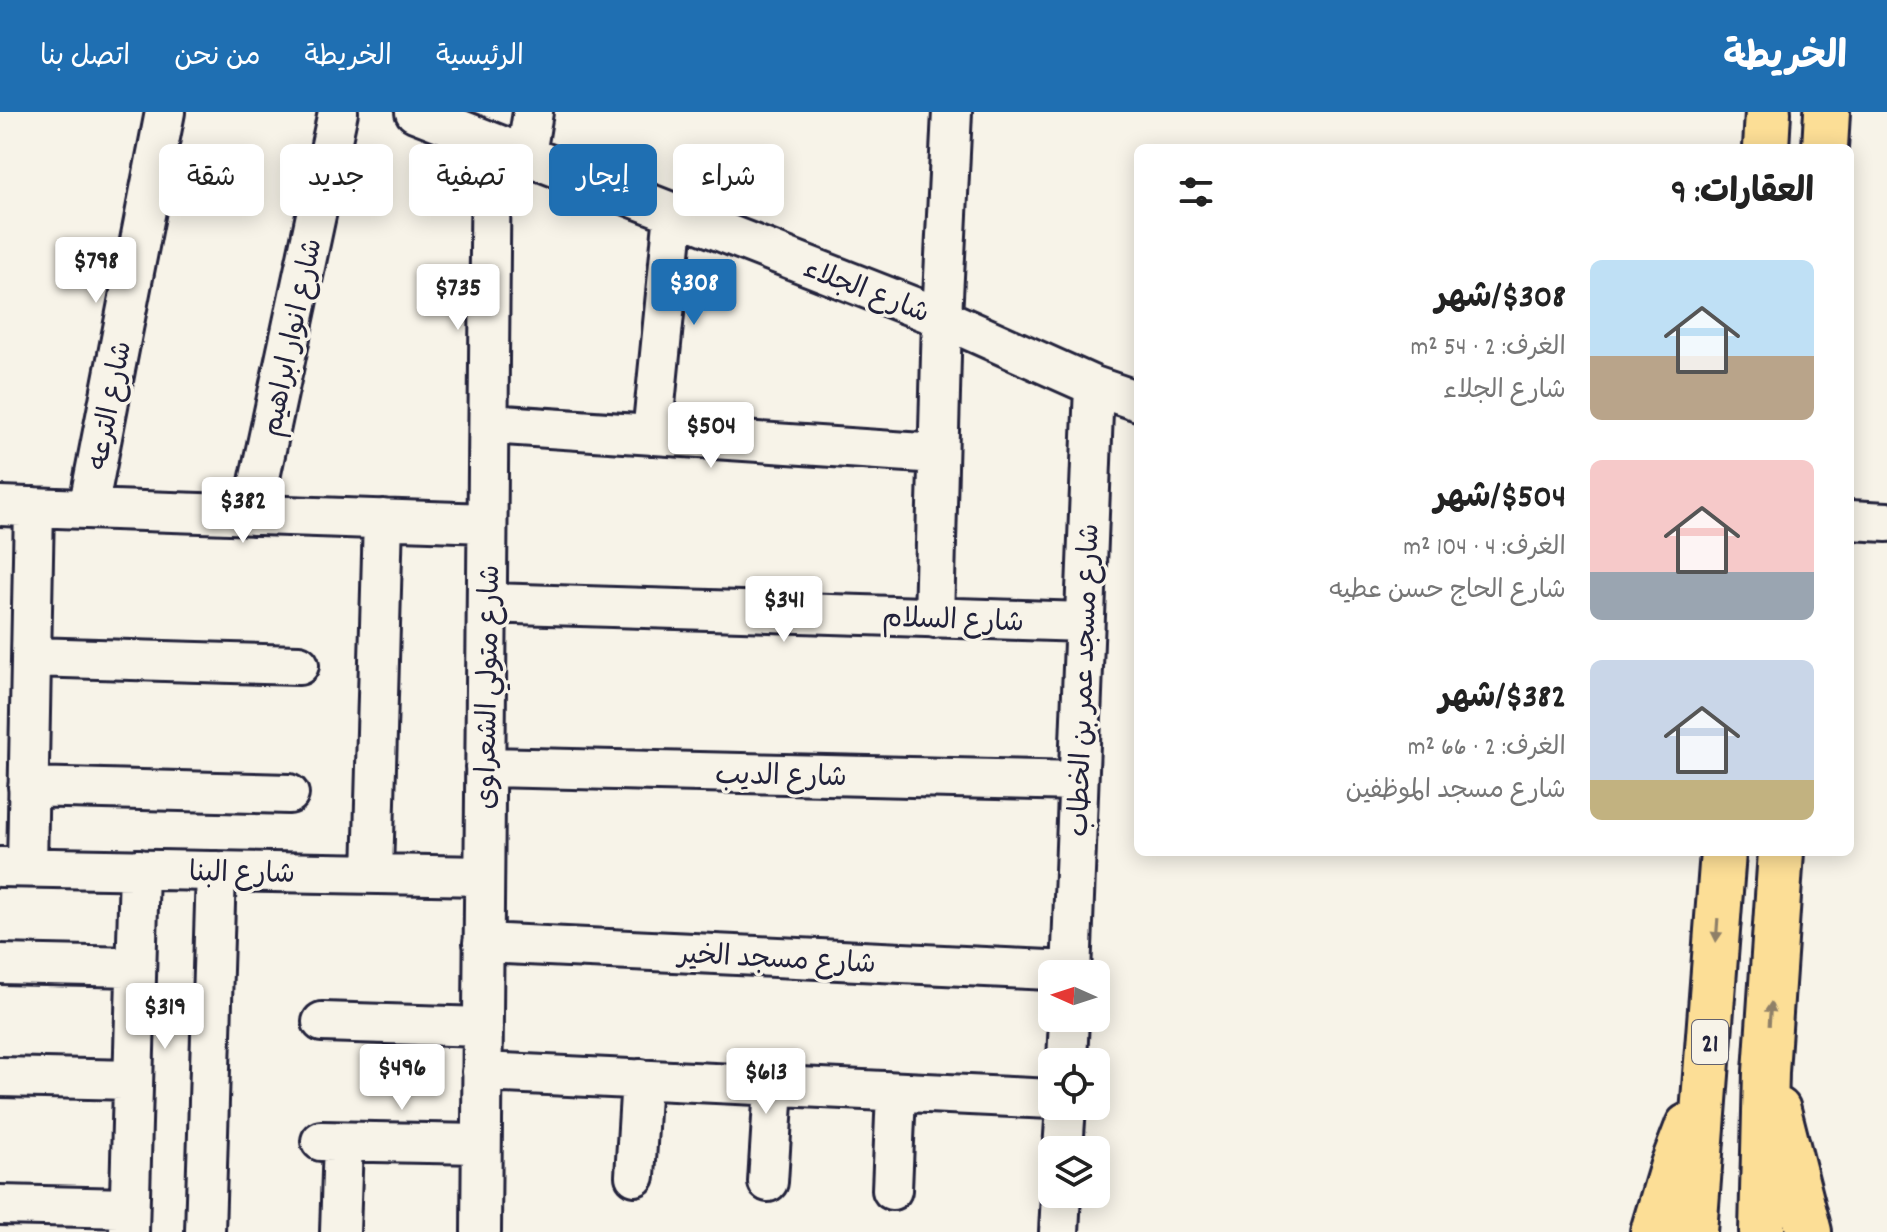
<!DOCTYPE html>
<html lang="ar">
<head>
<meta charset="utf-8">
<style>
  :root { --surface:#fff; --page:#f6f6f6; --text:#222; --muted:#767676; --accent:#1f6fb2 }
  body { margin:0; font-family:Dekko,"Playpen Sans Arabic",sans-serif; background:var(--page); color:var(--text); direction:rtl; height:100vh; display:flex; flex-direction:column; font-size:30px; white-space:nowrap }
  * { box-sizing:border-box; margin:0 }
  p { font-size:26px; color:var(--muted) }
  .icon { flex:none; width:44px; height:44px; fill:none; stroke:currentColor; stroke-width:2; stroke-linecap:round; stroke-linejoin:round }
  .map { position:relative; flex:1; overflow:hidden; direction:ltr }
  .drawer { position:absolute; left:1134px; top:32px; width:720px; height:712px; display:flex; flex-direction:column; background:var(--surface); border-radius:12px; box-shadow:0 4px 20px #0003; direction:rtl }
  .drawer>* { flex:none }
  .hud { position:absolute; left:24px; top:32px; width:760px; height:72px; direction:rtl; display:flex; gap:16px }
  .needle { width:52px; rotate:273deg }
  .buttons { position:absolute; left:1038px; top:848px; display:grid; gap:16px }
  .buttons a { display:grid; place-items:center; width:72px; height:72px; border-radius:12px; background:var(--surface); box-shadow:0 4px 20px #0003; font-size:40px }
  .price { position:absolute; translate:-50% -68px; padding:0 18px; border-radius:8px; background:#fff; color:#222; font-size:26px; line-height:52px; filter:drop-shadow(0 2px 4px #0008) }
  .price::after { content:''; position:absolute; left:50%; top:48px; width:24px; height:18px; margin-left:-12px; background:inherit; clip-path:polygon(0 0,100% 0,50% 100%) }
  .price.current { background:var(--accent); color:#fff }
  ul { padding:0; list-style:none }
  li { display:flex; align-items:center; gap:24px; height:200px; padding:0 40px }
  li span { display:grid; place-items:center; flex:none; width:224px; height:160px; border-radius:12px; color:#555 }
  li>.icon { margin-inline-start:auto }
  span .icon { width:96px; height:96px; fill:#fffc; stroke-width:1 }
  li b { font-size:34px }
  h2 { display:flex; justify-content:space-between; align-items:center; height:96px; padding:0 40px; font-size:34px }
  .tag { padding:0 28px; border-radius:12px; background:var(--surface); box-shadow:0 4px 20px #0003; font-size:28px; line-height:72px }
  .tag.current { background:var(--accent); color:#fff }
  header { display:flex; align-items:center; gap:48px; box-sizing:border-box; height:112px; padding:0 40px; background:var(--accent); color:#fff }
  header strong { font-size:38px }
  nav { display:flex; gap:44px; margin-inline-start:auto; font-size:28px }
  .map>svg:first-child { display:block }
</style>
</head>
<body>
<header>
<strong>الخريطة</strong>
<nav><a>الرئيسية</a><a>الخريطة</a><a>من نحن</a><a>اتصل بنا</a></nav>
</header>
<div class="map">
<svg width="1887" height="1120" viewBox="0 0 1887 1120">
  <rect width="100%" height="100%" fill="#f7f3e8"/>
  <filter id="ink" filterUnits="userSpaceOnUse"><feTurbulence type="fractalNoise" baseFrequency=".0125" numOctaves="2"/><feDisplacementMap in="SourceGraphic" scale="16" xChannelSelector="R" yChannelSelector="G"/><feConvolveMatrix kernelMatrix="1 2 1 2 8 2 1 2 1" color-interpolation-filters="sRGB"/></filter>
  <g filter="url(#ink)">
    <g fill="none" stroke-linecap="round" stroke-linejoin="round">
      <defs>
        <path id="minor" d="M415 0 942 206 1094 274 1138 289
          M526 43 533 0
          M489 312 938 342
          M652 323 674 101
          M0 394 487 411
          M88 397 165 0
          M252 403 338 0
          M1850 408 1887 410
          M487 491 1084 510
          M934 506 942 206 952 0
          M31 545 299 553
          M485 655 1078 669
          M28 675 289 682
          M0 755 484 764
          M27 755 34 395
          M373 761 383 407
          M483 831 1071 859
          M0 852 136 855
          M1071 862 1094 274
          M322 910 483 915
          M1067 950 1069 906
          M482 960 1052 987
          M0 965 133 968
          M321 1029 481 1032
          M1063 1038 1066 994
          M635 1064 641 967
          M768 1070 774 974
          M892 1078 896 980
          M0 1093 129 1096
          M129 1120 139 757
          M205 1120 216 759
          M340 1120 343 1030
          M481 1120 491 30
          M1059 1120 1061 1082"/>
        <path id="highway" d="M1766 36 1768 0
          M1825 36 1827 0
          M1778 998 1809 1120
          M1653 1120 1673 1053 1688 1014
          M1694 1120 1723 740
          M1762 1120 1766 960 1781 740"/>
      </defs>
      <use href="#minor" stroke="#22223b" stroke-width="44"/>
      <use href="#highway" stroke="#22223b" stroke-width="50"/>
      <use href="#minor" stroke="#f7f3e8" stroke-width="38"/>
      <use href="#highway" stroke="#fcde96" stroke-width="44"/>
    </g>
    <defs><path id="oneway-solid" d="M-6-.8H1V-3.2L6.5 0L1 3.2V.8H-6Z" transform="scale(2)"/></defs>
    <g fill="#8f8068">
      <use href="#oneway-solid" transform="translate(1717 818) rotate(94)"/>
      <use href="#oneway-solid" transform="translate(1770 902) rotate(-86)"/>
    </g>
  </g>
  <g text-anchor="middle" stroke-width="7" stroke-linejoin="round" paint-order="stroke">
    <rect fill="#f7f3e8" stroke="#62616f" stroke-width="2" x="1692" y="908" width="36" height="44" rx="6"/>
    <g font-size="26" font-weight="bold" fill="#22223b">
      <text x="1710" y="939">21</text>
    </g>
    <g font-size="28" fill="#22223b" stroke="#f7f3e8">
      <text transform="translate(867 177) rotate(21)" y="10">شارع الجلاء</text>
      <text transform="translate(290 225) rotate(-78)" y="10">شارع انوار ابراهيم</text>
      <text transform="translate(108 293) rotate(-79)" y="10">شارع الترعه</text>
      <text transform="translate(953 506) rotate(2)" y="10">شارع السلام</text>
      <text transform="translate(1082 568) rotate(-88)" y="10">شارع مسجد عمر بن الخطاب</text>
      <text transform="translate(486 575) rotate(-89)" y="10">شارع متولي الشعراوى</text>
      <text transform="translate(781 662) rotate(1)" y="10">شارع الديب</text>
      <text transform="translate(242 759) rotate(1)" y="10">شارع البنا</text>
      <text transform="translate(777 845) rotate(3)" y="10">شارع مسجد الخير</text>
    </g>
  </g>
</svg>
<div class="buttons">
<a><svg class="needle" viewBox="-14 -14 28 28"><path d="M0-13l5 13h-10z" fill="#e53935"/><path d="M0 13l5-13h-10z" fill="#767676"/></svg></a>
<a><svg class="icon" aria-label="locate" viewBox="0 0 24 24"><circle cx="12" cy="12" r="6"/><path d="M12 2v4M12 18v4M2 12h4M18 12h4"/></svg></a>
<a><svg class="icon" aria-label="layers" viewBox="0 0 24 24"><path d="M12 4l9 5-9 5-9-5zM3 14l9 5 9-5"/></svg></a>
</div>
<b class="price" style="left:96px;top:193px">$798</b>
<b class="price current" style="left:694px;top:215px">$308</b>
<b class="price" style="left:458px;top:220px">$735</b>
<b class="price" style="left:711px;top:358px">$504</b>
<b class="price" style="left:243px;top:433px">$382</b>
<b class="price" style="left:784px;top:532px">$341</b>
<b class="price" style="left:165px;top:939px">$319</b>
<b class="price" style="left:402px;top:1000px">$496</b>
<b class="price" style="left:766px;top:1004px">$613</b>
<div class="hud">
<a class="tag">شراء</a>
<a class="tag current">إيجار</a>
<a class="tag">تصفية</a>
<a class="tag">جديد</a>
<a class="tag">شقة</a>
</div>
<section class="drawer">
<h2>العقارات: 9<svg class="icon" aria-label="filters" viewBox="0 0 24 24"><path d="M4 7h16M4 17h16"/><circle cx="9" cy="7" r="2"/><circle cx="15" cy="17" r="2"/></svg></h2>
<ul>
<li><span style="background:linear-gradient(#bfe0f5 60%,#b9a48a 0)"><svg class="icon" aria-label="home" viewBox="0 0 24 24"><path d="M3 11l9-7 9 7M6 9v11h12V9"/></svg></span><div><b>$308/شهر</b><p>الغرف: 2 · 54 m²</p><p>شارع الجلاء</p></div></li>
<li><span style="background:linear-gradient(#f6c9c9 70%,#9aa5b1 0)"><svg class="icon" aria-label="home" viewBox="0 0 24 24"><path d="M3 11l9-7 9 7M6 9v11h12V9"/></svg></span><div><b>$504/شهر</b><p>الغرف: 4 · 104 m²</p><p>شارع الحاج حسن عطيه</p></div></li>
<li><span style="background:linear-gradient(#c9d6e8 75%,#c2b280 0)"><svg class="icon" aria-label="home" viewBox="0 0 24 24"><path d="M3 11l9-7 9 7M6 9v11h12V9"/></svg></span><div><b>$382/شهر</b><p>الغرف: 2 · 66 m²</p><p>شارع مسجد الموظفين</p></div></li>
</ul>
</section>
</div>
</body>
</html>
